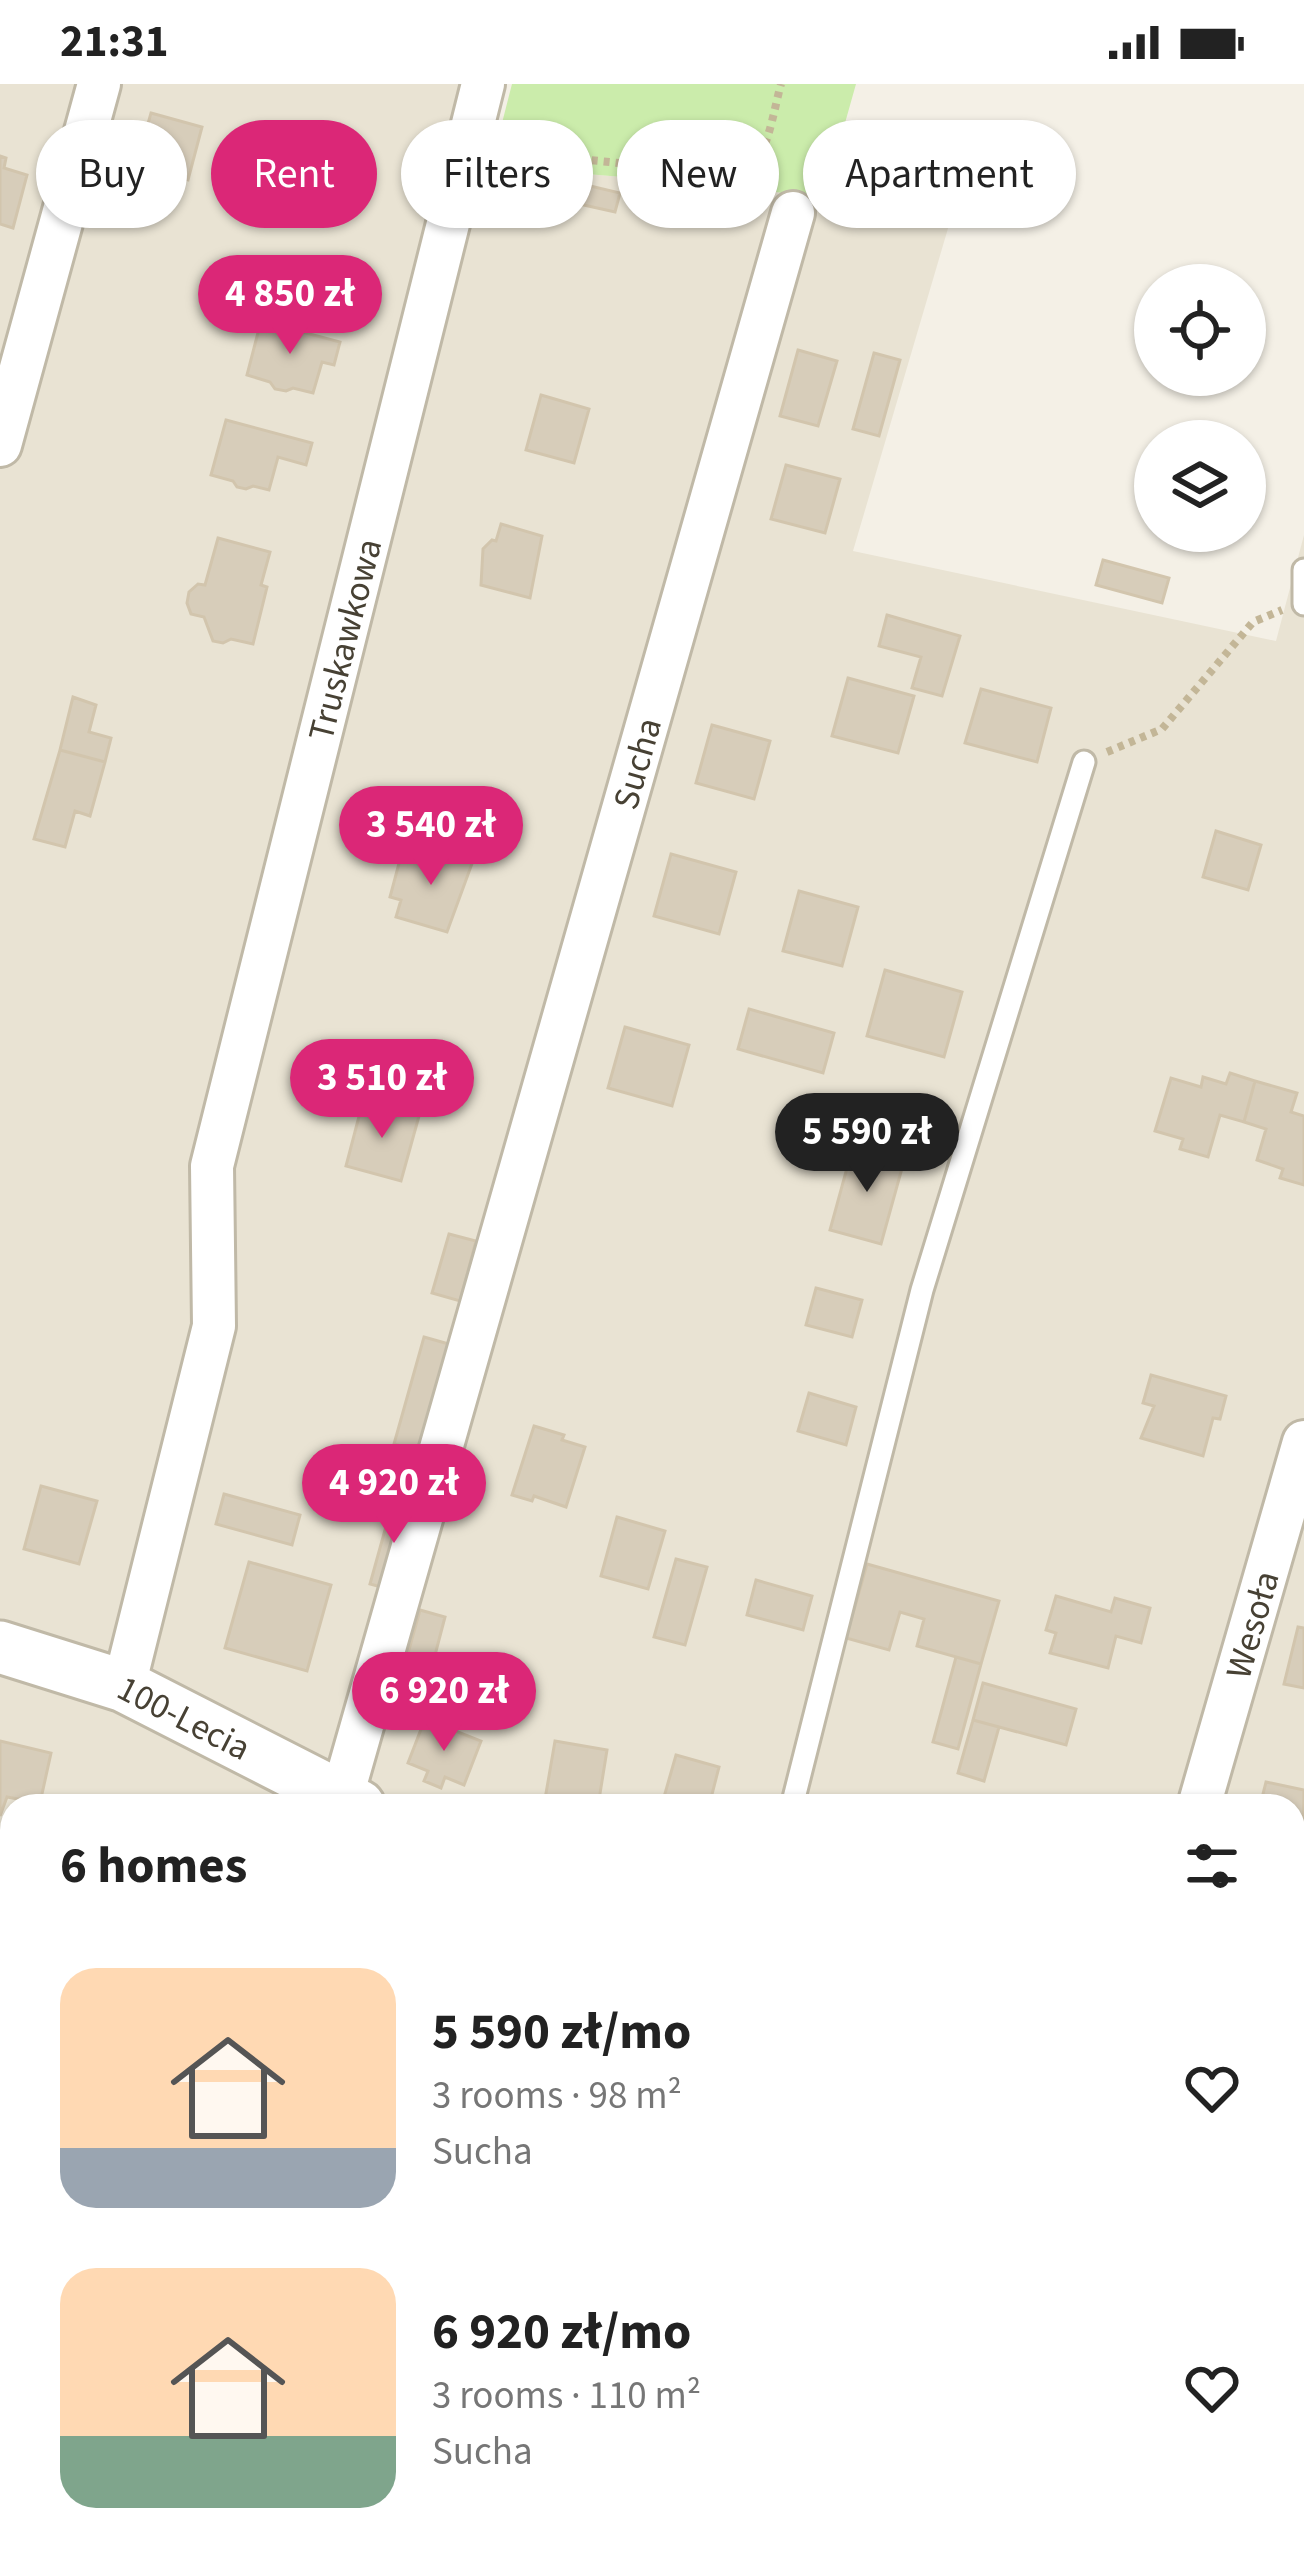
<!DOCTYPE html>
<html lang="en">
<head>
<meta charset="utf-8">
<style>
  :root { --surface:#fff; --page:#f6f6f6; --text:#222; --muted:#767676; --accent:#db2777 }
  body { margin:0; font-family:"Source Sans 3",sans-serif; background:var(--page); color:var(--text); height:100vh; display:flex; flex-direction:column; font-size:45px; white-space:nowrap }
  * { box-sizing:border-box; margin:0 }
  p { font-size:39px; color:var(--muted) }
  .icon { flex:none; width:66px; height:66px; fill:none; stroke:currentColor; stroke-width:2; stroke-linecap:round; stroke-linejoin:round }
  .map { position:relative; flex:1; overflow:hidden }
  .side { position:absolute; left:0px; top:1710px; width:1305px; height:771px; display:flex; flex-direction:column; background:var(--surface); border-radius:36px 36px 0 0; box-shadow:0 3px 9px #0004 }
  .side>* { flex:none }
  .guide { position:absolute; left:36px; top:36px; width:1233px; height:108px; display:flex; gap:24px }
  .controls { position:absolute; left:1134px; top:180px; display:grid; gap:24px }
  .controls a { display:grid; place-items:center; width:132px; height:132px; border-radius:50%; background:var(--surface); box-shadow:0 3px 9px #0004; font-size:60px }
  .price { position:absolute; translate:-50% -102px; padding:0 27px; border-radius:42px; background:var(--accent); color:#fff; font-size:39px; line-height:78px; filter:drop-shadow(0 3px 6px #0008) }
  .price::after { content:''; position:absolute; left:50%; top:72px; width:36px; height:27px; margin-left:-18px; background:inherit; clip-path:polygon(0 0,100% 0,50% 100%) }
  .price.selected { background:#222; color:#fff }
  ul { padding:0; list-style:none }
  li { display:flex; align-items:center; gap:36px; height:300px; padding:0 60px }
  li span { display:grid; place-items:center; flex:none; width:336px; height:240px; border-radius:36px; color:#555 }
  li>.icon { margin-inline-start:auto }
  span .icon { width:144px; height:144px; fill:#fffc; stroke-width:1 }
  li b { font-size:51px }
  h2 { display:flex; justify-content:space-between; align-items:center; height:144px; padding:0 60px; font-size:51px }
  .chip { padding:0 42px; border-radius:54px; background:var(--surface); box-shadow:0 3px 9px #0004; font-size:42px; line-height:108px }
  .chip.selected { background:var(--accent); color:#fff }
  .status { display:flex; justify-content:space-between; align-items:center; height:84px; padding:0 60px; background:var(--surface); direction:ltr }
  .status svg { height:33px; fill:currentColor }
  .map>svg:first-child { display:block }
</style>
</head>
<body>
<div class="status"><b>21:31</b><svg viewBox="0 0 49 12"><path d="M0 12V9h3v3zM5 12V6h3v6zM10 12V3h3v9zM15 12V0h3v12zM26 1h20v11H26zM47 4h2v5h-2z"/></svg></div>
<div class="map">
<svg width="1304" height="2479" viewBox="0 0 1304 2479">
  <rect width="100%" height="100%" fill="#f4f0e6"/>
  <path fill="#e9e3d3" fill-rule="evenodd" d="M0 0H486L467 80 755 104 949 141 853 467 1276 557 1304 451V2479H0ZM12 1722H1293V2469H12Z"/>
  <path fill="#cbecab" d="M512 0H856L823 117 755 104 491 82Z"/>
  <path fill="#d7cdba" stroke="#d2c5ad" stroke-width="3" d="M151 29 202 43 188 96 136 82Z
    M0 72 6 74 4 84 27 91 13 144 0 140Z
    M561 95 620 109 615 128 557 115Z
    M261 237 340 258 334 281 322 278 313 309 293 304 286 307 275 305 270 298 247 291Z
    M798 266 837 277 818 342 780 332Z
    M874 269 900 276 879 352 853 345Z
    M541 311 589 325 574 379 526 366Z
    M226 336 312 359 306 381 278 373 269 406 253 402 246 405 237 403 233 397 211 391Z
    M786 381 840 395 825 449 771 435Z
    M501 440 542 452 530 514 481 501 483 465 492 456 496 457Z
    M218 454 270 468 261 501 267 503 253 560 231 555 223 559 213 557 204 533 191 530 187 519 189 508 198 500 205 501Z
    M1103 476 1169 494 1162 519 1096 501Z
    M887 531 960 552 942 612 912 604 921 573 879 562Z
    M848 594 914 612 898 669 832 652Z
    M981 605 1051 624 1037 678 965 659Z
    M73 613 96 621 89 648 111 654 105 678 60 666Z
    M712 641 770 657 754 715 696 699Z
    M60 666 105 678 90 732 75 727 65 763 34 755Z
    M1216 747 1261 761 1248 806 1203 793Z
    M437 764 474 774 447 848 396 833 401 816 390 813 402 768 434 777Z
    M671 770 736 788 719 850 654 832Z
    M799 807 858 823 842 882 783 867Z
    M885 886 962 908 944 973 867 952Z
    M749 925 834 949 823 989 738 965Z
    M625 943 689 961 672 1022 608 1004Z
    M1230 989 1255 997 1244 1038 1220 1031 1208 1073 1180 1065 1183 1055 1155 1047 1171 994 1201 1003 1203 993 1226 1000Z
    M1255 997 1297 1009 1291 1028 1304 1032V1101L1280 1094 1283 1085 1257 1076 1266 1045 1244 1038Z
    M363 1017 419 1032 401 1097 346 1082Z
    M853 1062 904 1077 881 1160 830 1146Z
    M449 1150 476 1157 460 1217 432 1209Z
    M816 1204 862 1216 852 1253 806 1241Z
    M424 1253 463 1264 434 1371 394 1360Z
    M1151 1291 1226 1312 1220 1335 1213 1334 1203 1372 1141 1354 1154 1322 1143 1319Z
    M809 1309 856 1323 846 1361 798 1347Z
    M534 1342 564 1351 562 1356 585 1363 566 1423 534 1412 532 1417 512 1411Z
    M41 1402 97 1417 79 1480 24 1465Z
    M224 1410 300 1431 292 1461 216 1440Z
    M393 1417 418 1424 395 1507 370 1500Z
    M617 1433 665 1447 648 1505 601 1492Z
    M676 1475 707 1483 685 1561 654 1553Z
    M249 1478 331 1501 307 1587 225 1564Z
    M867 1480 999 1517 981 1580 917 1562 924 1535 900 1528 889 1566 846 1554Z
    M756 1496 812 1512 803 1546 747 1531Z
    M1056 1512 1111 1528 1115 1514 1150 1524 1141 1559 1116 1552 1108 1584 1050 1569 1056 1549 1046 1546Z
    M420 1526 445 1533 429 1594 403 1587Z
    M1298 1543 1304 1544V1604L1284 1600Z
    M956 1573 981 1580 958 1665 933 1658Z
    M983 1599 1076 1625 1066 1661 973 1636Z
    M425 1635 481 1657 464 1701 445 1693 441 1704 424 1697 428 1687 408 1679Z
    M973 1636 999 1643 984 1697 958 1689Z
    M0 1657 51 1669 40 1719 49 1722H17L18 1715 7 1713 0 1732Z
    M555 1657 607 1666 598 1722 544 1721Z
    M676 1671 719 1683 709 1722 662 1720Z
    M1266 1698 1304 1706 1303 1769 1293 1766V1722H1260Z
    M1296 2435 1304 2437V2473L1290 2469Z
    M338 2469H382L401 2475 400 2479H335Z
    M754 2469H902L900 2479H751Z"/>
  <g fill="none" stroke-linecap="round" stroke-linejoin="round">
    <defs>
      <path id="service" d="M1304 486V520
        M792 1722 922 1206 1084 678"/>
      <g id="minor">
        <path d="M0 361 99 0"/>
        <path id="s1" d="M124 1602 214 1242 212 1082 483 0"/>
        <path id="s2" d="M342 1712 793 129"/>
        <path id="s3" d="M1199 1722 1304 1358"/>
        <path d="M580 2479 583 2469"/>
        <path d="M984 2479 986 2469"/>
      </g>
      <g id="tertiary">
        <path id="s4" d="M0 1563 124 1602 359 1722"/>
        <path d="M1293 2231 1304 2237"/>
      </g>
    </defs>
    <use href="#service" stroke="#c0b9a7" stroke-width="27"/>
    <use href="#minor" stroke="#c0b9a7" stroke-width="48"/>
    <use href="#tertiary" stroke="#c0b9a7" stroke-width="57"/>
    <path stroke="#c3b697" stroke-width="8" stroke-dasharray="6 6" stroke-linecap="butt" d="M532 70 744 92C768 74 773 28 781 0
      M1107 668 1162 645 1253 538 1282 526"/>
    <use href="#service" stroke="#fff" stroke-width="21"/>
    <use href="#minor" stroke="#fff" stroke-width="42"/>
    <use href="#tertiary" stroke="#fff" stroke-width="51"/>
  </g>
  <g text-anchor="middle" stroke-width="9" stroke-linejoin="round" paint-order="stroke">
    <g font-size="36" fill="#474134" stroke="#fff">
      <text dy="13" stroke="none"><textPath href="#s1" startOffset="1074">Truskawkowa</textPath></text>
      <text dy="13" stroke="none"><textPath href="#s2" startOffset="1074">Sucha</textPath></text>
      <text dy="13" stroke="none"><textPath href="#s3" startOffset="189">Wesoła</textPath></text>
      <text dy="13" stroke="none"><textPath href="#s4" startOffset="198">100-Lecia</textPath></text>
    </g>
  </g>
</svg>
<div class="controls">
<a><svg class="icon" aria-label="locate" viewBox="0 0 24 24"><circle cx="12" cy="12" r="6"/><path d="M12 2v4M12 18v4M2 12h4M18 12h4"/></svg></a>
<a><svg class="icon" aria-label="layers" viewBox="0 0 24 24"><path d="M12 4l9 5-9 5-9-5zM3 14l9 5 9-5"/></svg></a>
</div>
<b class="price" style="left:290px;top:273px">4 850 zł</b>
<b class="price" style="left:431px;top:804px">3 540 zł</b>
<b class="price" style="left:382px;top:1057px">3 510 zł</b>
<b class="price selected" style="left:867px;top:1111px">5 590 zł</b>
<b class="price" style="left:394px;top:1462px">4 920 zł</b>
<b class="price" style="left:444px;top:1670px">6 920 zł</b>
<div class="guide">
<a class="chip">Buy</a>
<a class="chip selected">Rent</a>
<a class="chip">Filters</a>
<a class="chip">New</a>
<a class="chip">Apartment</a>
</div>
<section class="side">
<h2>6 homes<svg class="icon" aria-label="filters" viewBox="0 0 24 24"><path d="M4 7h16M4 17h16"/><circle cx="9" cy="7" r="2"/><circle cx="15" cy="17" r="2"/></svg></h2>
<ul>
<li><span style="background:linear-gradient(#ffd9b3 75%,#9aa5b1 0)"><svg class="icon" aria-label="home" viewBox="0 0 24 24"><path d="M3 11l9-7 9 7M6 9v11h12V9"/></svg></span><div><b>5 590 zł/mo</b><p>3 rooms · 98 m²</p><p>Sucha</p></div><svg class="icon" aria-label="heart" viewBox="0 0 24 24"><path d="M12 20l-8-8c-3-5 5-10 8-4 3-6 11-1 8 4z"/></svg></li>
<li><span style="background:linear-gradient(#ffd9b3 70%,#7fa58c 0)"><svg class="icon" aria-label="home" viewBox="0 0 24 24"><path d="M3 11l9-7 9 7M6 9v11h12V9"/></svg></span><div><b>6 920 zł/mo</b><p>3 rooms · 110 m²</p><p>Sucha</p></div><svg class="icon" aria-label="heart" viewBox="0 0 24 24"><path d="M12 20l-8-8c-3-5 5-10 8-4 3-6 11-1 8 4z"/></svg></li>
</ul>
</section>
</div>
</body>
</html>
